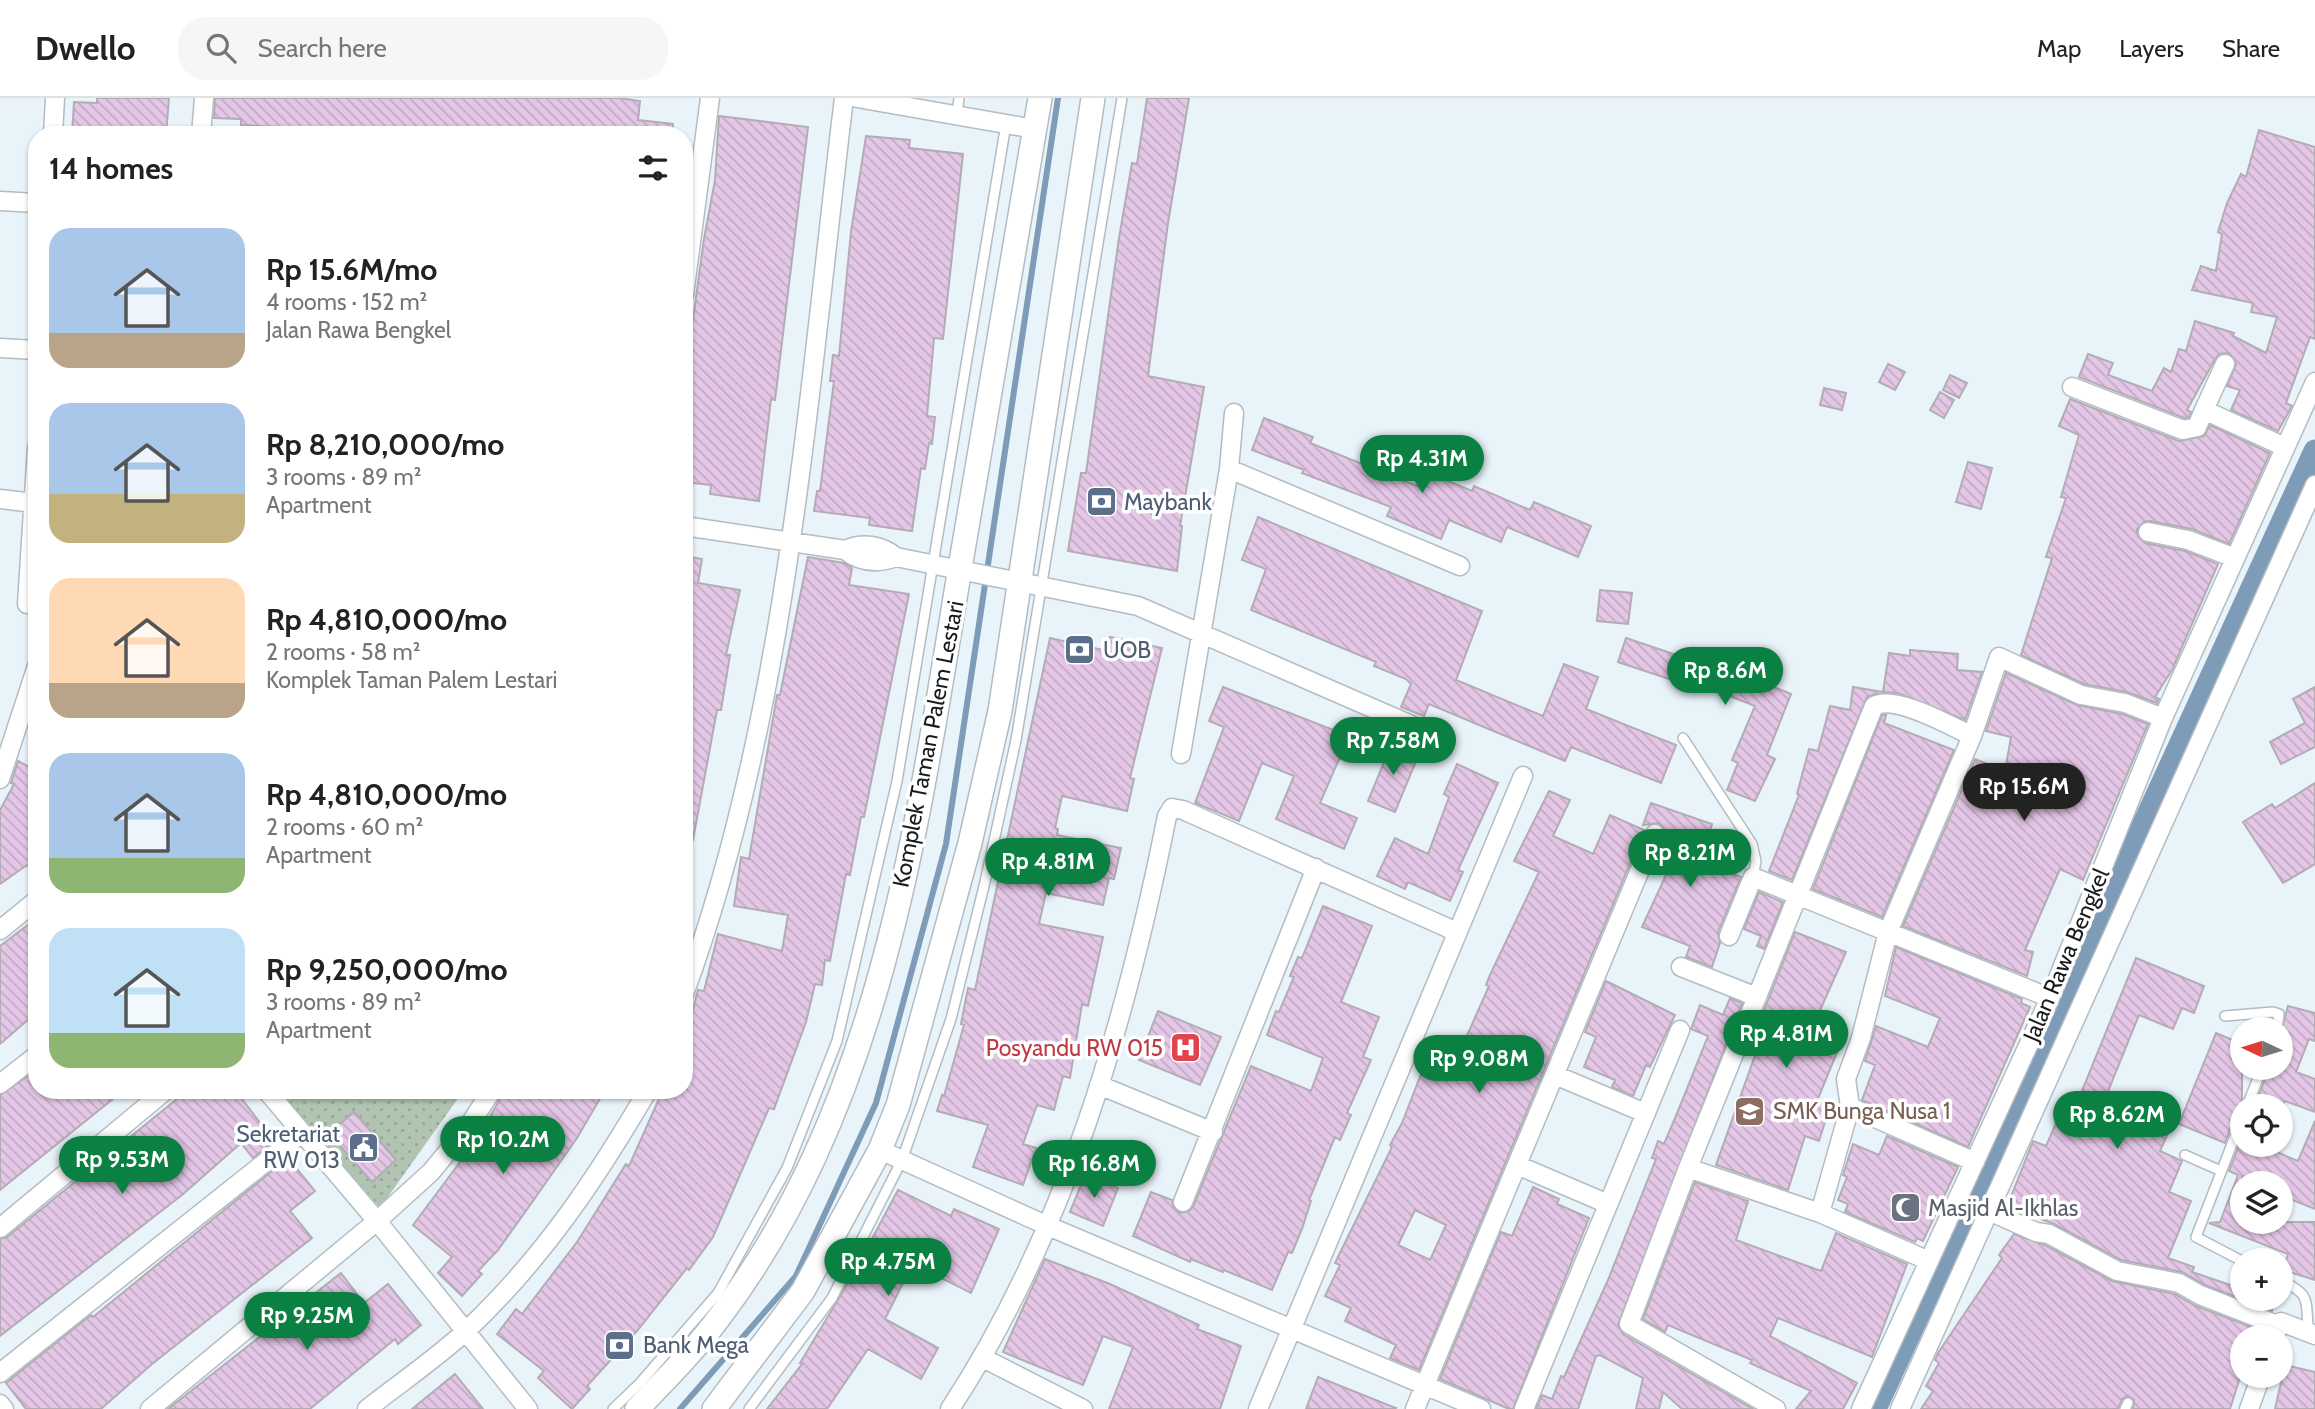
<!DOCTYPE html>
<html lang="en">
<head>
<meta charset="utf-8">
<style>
  :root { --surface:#fff; --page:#f6f6f6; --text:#222; --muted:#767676; --line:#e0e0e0; --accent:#0b8043 }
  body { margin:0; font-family:Cabin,sans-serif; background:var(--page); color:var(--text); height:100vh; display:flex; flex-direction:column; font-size:26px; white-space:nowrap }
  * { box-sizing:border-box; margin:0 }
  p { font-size:23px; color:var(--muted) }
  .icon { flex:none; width:38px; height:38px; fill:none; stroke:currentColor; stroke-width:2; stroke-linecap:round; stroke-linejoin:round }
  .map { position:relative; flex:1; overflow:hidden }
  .drawer { position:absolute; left:28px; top:28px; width:665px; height:973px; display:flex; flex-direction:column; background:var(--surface); border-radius:28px; box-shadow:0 2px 5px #0004 }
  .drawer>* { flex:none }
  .needle { width:46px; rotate:274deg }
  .controls { position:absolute; left:2230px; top:919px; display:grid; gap:14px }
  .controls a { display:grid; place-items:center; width:63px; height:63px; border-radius:50%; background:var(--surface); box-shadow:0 2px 5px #0004; font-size:35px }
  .price { position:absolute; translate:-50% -60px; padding:0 16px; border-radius:24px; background:var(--accent); color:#fff; font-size:23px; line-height:46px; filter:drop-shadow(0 2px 4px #0008) }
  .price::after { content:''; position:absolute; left:50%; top:42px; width:21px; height:16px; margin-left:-10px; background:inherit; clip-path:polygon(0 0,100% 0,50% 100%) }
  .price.on { background:#222; color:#fff }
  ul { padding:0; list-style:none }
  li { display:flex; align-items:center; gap:21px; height:175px; padding:0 21px }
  li span { display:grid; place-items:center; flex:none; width:196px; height:140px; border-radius:21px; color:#555 }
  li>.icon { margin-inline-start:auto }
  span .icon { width:84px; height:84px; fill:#fffc; stroke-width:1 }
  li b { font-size:30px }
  h2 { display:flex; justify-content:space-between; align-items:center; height:84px; padding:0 21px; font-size:30px }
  header { display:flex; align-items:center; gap:42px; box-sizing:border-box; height:98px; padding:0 35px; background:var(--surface); border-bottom:2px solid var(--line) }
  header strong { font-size:33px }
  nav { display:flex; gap:38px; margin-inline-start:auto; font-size:24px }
  .search { width:490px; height:63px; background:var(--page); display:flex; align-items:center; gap:18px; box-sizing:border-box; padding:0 24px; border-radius:28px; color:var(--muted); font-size:26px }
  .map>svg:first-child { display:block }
</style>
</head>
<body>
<header>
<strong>Dwello</strong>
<div class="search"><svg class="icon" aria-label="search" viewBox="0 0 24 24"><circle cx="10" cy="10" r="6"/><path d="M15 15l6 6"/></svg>Search here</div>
<nav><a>Map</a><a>Layers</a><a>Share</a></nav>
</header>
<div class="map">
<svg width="2315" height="1311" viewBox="0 0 2315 1311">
  <defs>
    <pattern id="park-dots" width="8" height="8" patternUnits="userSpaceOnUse" patternTransform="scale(1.75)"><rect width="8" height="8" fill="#b0c4b1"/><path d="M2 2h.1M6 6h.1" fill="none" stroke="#97a898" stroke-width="1.8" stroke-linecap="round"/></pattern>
    <pattern id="building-back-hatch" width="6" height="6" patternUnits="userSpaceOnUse" patternTransform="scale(1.75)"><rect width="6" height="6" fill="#e4c7e6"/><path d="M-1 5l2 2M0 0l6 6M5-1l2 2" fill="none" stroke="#c3aac5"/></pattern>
  </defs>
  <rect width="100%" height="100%" fill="#e9f3fa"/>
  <path fill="url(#park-dots)" d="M277 992H464L380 1110Z"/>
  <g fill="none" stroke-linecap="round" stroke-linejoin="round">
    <path stroke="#7e9cb7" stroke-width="6" d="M680 1311 796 1178 876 1005 946 746 1058 0"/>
    <path stroke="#7e9cb7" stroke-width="23" d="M1875 1311 2315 353"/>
  </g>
  <path fill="url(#building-back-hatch)" stroke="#b4acb4" stroke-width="2" fill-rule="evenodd" d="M97 0H169L166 37 90 34V37H72L74 4 97 5Z
    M215 0H619L640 3 638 22 673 26 672 37H463L352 31 350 37H277V29L241 27V21L214 20Z
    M1147 0H1189L1168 125 1148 278 1204 289 1180 428H1182L1177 473 1068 453 1081 375H1086L1119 140 1132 65 1137 66Z
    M719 18 808 29 775 302 771 301 759 403 710 396 711 387 684 384V287L704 141 715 82Z
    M2259 32 2315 49V241L2310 239 2286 305 2292 308 2278 333 2231 312 2240 292 2227 288 2236 266 2229 255 2219 256 2215 261 2187 312 2191 314 2189 319 2184 320 2079 279 2088 256 2113 265 2108 277 2152 293 2164 270 2171 274 2179 251 2186 253 2195 223 2234 235 2233 238 2266 255 2277 219 2251 214 2253 205 2192 192 2201 168 2216 173 2222 136 2218 134 2227 105 2241 76 2246 79Z
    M866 38 910 42 909 50 963 56 943 241 934 240 927 318 935 319 932 346 929 345 925 371 921 370 912 433 869 427 870 420 814 413 817 393H820L834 283H830L833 257 839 258 851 134Z
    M1888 266 1905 274 1895 292 1879 284Z
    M1950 277 1967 285 1959 300 1943 292Z
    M1824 290 1846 295 1842 312 1820 307Z
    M1940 294 1954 302 1944 320 1930 312Z
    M2070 301 2179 343 2204 338 2210 327 2270 355 2229 446 2192 431 2150 423 2144 424 2137 431 2138 438 2145 445 2185 453 2218 466 2172 572 2155 599 2159 601 2157 605 2127 594 2084 586 2021 557 2052 460 2046 459 2066 400 2061 399 2079 337 2059 328Z
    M1264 320 1313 339 1310 345 1417 388 1424 373 1472 393 1474 388 1530 412 1534 404 1591 428 1578 459 1507 429 1501 444 1449 422 1441 441 1387 418 1391 409 1302 375 1304 372 1252 352Z
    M1968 364 1992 370 1981 411 1956 404Z
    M1258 419 1482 513 1456 582 1543 618 1564 566 1598 579 1586 611 1676 647 1661 685 1571 649 1565 663 1429 606 1424 618 1401 609 1411 586 1406 581 1374 568 1376 564 1251 512 1266 471 1242 462Z
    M684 458 702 461 698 485 740 492 726 557H730L721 612H717L693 742 684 741Z
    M808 459 844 465 852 470 849 487 909 496 864 719H861L850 777 846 776 830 863 825 862 822 887 815 886 806 924 774 1011 769 1010 713 1139 689 1172 687 1170 637 1233 587 1288 590 1291 572 1311 538 1280 544 1273 497 1236 516 1211 522 1216 577 1144 626 1066 629 1068 663 992H684V917L691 919 698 892 704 893 718 836 782 853 788 817 734 808 741 759 749 761 777 597H780Z
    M1600 492 1632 495 1628 526 1597 523Z
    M1110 539 1162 550 1130 680 1134 681 1127 713 1062 698 1055 730 1058 731 1057 737 1121 750 1114 781 1109 780 1103 807 1046 795 1039 826 1103 839 1088 908 1082 906 1070 980 1063 978 1054 1012 1037 1007 1023 1046 1036 1050 1023 1087 973 1069 988 1027 937 1013 942 997 944 998 964 927 961 926 968 890 975 892 1050 540 1107 553Z
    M1626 540 1706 567 1708 562 1791 596 1767 657 1775 661 1755 703 1727 692 1738 665 1732 662 1755 608 1677 577 1675 583 1618 564Z
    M1910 552 1958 556 1957 572 1982 574 1965 622 1898 595 1881 594 1867 599 1792 782 1769 773 1799 697 1797 696 1809 651 1818 653 1830 608 1850 612 1853 589 1883 594 1889 555 1910 558Z
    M2006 575 2077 607 2122 616 2148 626 2083 782 2060 771 2025 852 2033 854 2027 878 1903 828 1975 661 2005 673 2011 639 1986 633Z
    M1223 589 1349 638 1320 705 1357 720 1344 751 1276 721 1294 678 1262 665 1239 723 1195 705 1224 629 1209 623Z
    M2315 589V649L2281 666 2270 644 2305 625 2293 601Z
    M1882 617H1886L1884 625 1954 652 1882 819 1813 791Z
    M1392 645 1419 656 1395 714 1368 703Z
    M18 663 37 673V779L27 767 0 786V712L14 686 11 685Z
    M1457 666 1498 685 1458 772 1463 774 1450 803 1408 784 1405 791 1377 778 1395 740 1428 756 1449 699 1444 696Z
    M2315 685V766L2283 785 2243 724 2272 706 2275 710Z
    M1549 693 1570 702 1553 738 1593 756 1610 717 1644 732 1419 1272 1390 1260 1396 1247 1345 1223 1351 1210 1325 1198 1340 1167 1335 1165 1392 1049 1390 1047 1402 1025 1430 953 1454 962 1470 931 1489 888 1486 887 1490 877 1539 774 1514 763ZM1415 1112 1446 1127 1430 1162 1398 1147Z
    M1651 705 1712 726 1700 762 1741 779 1718 834 1720 845 1712 869 1686 859 1690 848 1642 829 1683 740 1666 735 1659 725 1643 727Z
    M1759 794 1783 804 1764 851 1757 848 1761 838 1744 831Z
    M1323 808 1372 828 1341 904 1379 919 1363 959 1371 962 1347 1015 1351 1017 1340 1042 1335 1039 1309 1102 1311 1103 1302 1131 1292 1155 1288 1154 1272 1192 1224 1172 1223 1174 1191 1161 1190 1164 1133 1138 1151 1094 1172 1102 1174 1110 1179 1115 1189 1113 1193 1109 1251 968 1311 993 1323 960 1267 937 1276 913 1279 914 1294 879 1290 878 1298 859 1302 860Z
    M37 820V914L0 946V848Z
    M1795 834 1846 854 1810 935 1840 947 1817 1003 1830 1008 1819 1043 1805 1038 1788 1092 1716 1067 1763 935 1756 933Z
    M1896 849 2022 901 2021 905 2030 909 1968 1049 1862 1002 1875 967 1865 963 1876 928 1928 949 1940 920 1885 898Z
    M2136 860 2204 888 2194 915 2182 910 2173 931 2139 917 2102 1008 2168 1035 2160 1053 2182 1063 2169 1094 2191 1103 2168 1160 2194 1169 2192 1174 2242 1191V1200H2276L2272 1213 2205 1187 2182 1174 2121 1162 2054 1126 2007 1109 2033 1043 2046 1048 2060 1016 2071 1020Z
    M1606 883 1675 917 1650 969 1646 967 1633 998 1612 989 1615 982 1584 969 1596 939 1585 934Z
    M1730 900 1742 905 1618 1227 1623 1236 1753 1311H1682L1663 1294 1659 1311H1636L1643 1280 1600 1257 1596 1258 1578 1311H1536L1542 1297 1552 1301 1561 1278 1564 1279 1608 1182 1656 1061 1652 1060 1658 1043 1664 1046 1678 1013 1708 938 1691 931 1700 907 1723 917Z
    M2288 908 2315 915V943L2309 941 2296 974 2315 981V1014L2285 1003 2281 1012 2280 1008H2255L2269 970H2280V937Z
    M1158 913 1221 939 1200 987 1139 962Z
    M2216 935 2242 946V1013L2235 1017 2225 1045 2179 1026Z
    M37 972V992H124L0 1092V997Z
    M188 992H235L274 1043 253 1060 241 1045 182 1097 0 1238V1141L7 1139Z
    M505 992H605L577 1040 533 1103 498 1152 478 1173 482 1176 462 1198 438 1175 452 1159 413 1127 478 1040Z
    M354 1014 396 1062 372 1084 329 1035Z
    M2315 1023V1111L2280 1097V1085H2260L2242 1078V1124H2315V1182L2283 1172 2288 1156 2209 1125 2220 1124 2238 1077 2229 1073 2242 1040V1046H2268L2267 1050 2298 1063Z
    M1887 1038 1958 1069 1923 1143 1917 1140 1915 1144 1845 1114 1848 1106 1838 1102 1847 1079 1843 1077 1853 1046 1879 1057Z
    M288 1060 315 1093 290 1113 312 1140 152 1266 101 1311H26L6 1285 91 1217 93 1219Z
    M1085 1077 1118 1090 1103 1128 1070 1114Z
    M1695 1084 1748 1103 1736 1142 1821 1173 1836 1135 1907 1166 1872 1259 1778 1220 1770 1238 1857 1285 1843 1311H1796L1811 1293 1750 1265 1752 1262 1668 1227 1665 1234 1643 1221Z
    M1533 1089 1559 1101 1557 1106 1589 1120 1513 1311H1509L1440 1281 1501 1134 1512 1138Z
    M898 1092 951 1118 954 1111 999 1131 971 1195 915 1167 912 1174 909 1173 885 1221 938 1250 921 1281 868 1251 827 1311H767L802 1266 800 1265 851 1180Z
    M2014 1136 2045 1147 2112 1183 2175 1196 2196 1208 2257 1231 2255 1239H2242V1273L2230 1311H2133L2134 1302 2128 1298 2122 1301 2118 1311H1921L1933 1293 1926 1288 1939 1265 1935 1262 1938 1255 2002 1160 1999 1157Z
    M1045 1161 1110 1186 1199 1227 1197 1231 1241 1248 1220 1311H1109L1133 1249 1103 1238 1083 1287 1003 1254Z
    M341 1175 364 1205 388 1186 421 1227 398 1246 395 1241 310 1311H168Z
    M2285 1267 2315 1274V1311H2275Z
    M455 1276 483 1311H412Z
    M1318 1279 1396 1310 1395 1311H1306Z"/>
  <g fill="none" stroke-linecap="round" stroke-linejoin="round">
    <defs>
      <path id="service" d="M957 17 959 0
        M1683 640 1752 746 1756 763 1753 779
        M2225 918 2273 914 2279 916 2277 931
        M2247 1008 2262 970
        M2242 1020 2196 1139 2242 1163
        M2185 1057 2221 1073
        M2280 1182C2314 1198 2304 1202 2309 1235
        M613 1311 640 1285 718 1195 787 1070 837 943 897 683 1006 26
        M749 1311 832 1200 902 1062 951 921 985 784 1016 642 1122 0
        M2125 1311 2128 1305"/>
      <path id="minor" d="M857 0 1035 31
        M53 37 55 0
        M201 37 204 0
        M0 103 37 105
        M684 197 710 0
        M0 250 37 252
        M2072 289 2183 332 2197 329 2204 312 2285 349
        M2204 312 2225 266
        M1229 371 1460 468
        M0 401 34 405
        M684 428 845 452C861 465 877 466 896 459
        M2148 434 2188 442 2235 460
        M845 452C863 444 881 447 896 459L1138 508 1418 630
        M27 506 37 350
        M1972 638 1999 559 2081 597 2125 605 2163 620
        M1181 656 1229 371 1234 315
        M0 681 37 568
        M0 832 37 802
        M1729 838 1753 779 2050 900
        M1681 869 1757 899
        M684 896C787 617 808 295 844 0
        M1555 977 1645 1015
        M0 986 37 957
        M1099 987 1213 1034
        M266 992 377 1123 528 1311
        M880 1052 1048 1128 1481 1311
        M1517 1067 1608 1106
        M1688 1070 1820 1115 1850 1009 1975 1064
        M1183 1104 1316 770
        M1989 1113 2036 1134 2049 1136 2117 1173 2179 1185 2200 1197 2277 1227
        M1820 1115 1929 1163
        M0 1130 166 992
        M2275 1236 2281 1224 2315 1237
        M983 1260 1083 1311
        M0 1275 302 1035
        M0 1306 4 1311
        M150 1311 377 1123 431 1074 468 1029 492 992
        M367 1311C400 1285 437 1260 468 1231 543 1160 596 1081 648 992
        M950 1311C1066 1134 1126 924 1167 718L1172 710 1183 712 1457 834
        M1258 1311 1523 678
        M1415 1311 1655 736
        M1524 1311 1680 932
        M1776 1311 1629 1226 1688 1070 1874 608C1895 596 1951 628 1972 638L1888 834 1861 940 1846 981 1850 1009
        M1861 1311 2050 900 2163 620 2315 284
        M1900 1311 2315 387
        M2249 1311 2261 1278"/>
      <path id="tertiary" d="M637 1311C666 1281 696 1251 721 1217 882 1002 917 728 960 470 986 313 1014 157 1040 0
        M714 1311 803 1193 880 1052 898 1007 970 745 1000 613 1093 0"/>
    </defs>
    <use href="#service" stroke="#b3bcc3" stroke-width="12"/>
    <use href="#minor" stroke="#b3bcc3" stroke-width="21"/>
    <use href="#tertiary" stroke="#b3bcc3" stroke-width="26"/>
    <use href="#service" stroke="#fff" stroke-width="9"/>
    <use href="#minor" stroke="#fff" stroke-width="18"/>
    <use href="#tertiary" stroke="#fff" stroke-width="23"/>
  </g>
  <defs>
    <symbol id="bank-square" viewBox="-11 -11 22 22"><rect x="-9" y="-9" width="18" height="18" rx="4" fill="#5c6f8a" stroke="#fff"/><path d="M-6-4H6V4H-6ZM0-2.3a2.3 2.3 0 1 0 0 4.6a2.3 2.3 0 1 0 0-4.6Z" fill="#fff"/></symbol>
    <symbol id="hospital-square" viewBox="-11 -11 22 22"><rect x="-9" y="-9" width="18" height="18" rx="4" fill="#e0444e" stroke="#fff"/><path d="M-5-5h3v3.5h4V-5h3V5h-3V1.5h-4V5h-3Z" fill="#fff"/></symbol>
    <symbol id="school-square" viewBox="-11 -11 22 22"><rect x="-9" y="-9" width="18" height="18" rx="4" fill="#8d6e63" stroke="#fff"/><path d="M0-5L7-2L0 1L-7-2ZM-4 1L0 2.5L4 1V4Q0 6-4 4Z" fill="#fff"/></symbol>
    <symbol id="civic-square" viewBox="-11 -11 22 22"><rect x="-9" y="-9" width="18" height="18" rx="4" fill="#5c6f8a" stroke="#fff"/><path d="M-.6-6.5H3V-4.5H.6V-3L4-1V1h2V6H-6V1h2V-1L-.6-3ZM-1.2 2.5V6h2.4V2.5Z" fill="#fff"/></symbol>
    <symbol id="mosque-square" viewBox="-11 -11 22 22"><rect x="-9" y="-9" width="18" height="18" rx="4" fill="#6b7280" stroke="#fff"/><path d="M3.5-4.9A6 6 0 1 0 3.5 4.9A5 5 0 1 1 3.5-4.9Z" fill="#fff"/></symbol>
  </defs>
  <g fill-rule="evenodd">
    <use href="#bank-square" x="1084" y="386" width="35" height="35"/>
    <use href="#bank-square" x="1062" y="534" width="35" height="35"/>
    <use href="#hospital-square" x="1168" y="932" width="35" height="35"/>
    <use href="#school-square" x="1732" y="996" width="35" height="35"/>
    <use href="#civic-square" x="346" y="1032" width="35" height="35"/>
    <use href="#mosque-square" x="1888" y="1092" width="35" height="35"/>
    <use href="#bank-square" x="602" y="1230" width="35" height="35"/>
  </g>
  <g text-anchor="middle" stroke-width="7" stroke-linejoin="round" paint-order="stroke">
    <g font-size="23" fill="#4e5e75" stroke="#fff" text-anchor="start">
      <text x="1124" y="412">Maybank</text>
      <text x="1103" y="560">UOB</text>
      <text x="340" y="1044" text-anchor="end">Sekretariat<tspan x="340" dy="26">RW 013</tspan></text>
      <text x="643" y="1255">Bank Mega</text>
    </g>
    <g font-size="23" fill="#181c1e" stroke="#fff">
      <text transform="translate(928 646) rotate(-79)" y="8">Komplek Taman Palem Lestari</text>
      <text transform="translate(2066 857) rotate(-67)" y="8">Jalan Rawa Bengkel</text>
    </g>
    <g font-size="23" fill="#be3a42" stroke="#fff" text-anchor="end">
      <text x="1163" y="958">Posyandu RW 015</text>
    </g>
    <g font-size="23" fill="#785e54" stroke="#fff" text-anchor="start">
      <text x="1773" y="1021">SMK Bunga Nusa 1</text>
    </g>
    <g font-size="23" fill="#5b616d" stroke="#fff" text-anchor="start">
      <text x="1928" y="1118">Masjid Al-Ikhlas</text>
    </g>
  </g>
</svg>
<div class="controls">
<a><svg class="needle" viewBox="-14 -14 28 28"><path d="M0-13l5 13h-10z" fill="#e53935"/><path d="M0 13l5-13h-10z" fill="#767676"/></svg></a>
<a><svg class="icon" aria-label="locate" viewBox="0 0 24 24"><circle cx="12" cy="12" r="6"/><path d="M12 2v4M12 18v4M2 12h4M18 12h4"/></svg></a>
<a><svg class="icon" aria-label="layers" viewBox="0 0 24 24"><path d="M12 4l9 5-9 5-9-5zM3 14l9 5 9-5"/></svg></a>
<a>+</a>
<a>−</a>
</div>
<b class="price" style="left:1422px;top:397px">Rp 4.31M</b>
<b class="price" style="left:1725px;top:609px">Rp 8.6M</b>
<b class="price" style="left:1393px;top:679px">Rp 7.58M</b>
<b class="price on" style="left:2024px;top:725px">Rp 15.6M</b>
<b class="price" style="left:1690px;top:791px">Rp 8.21M</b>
<b class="price" style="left:1048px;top:800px">Rp 4.81M</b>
<b class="price" style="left:1786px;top:972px">Rp 4.81M</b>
<b class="price" style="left:1479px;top:997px">Rp 9.08M</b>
<b class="price" style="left:2117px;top:1053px">Rp 8.62M</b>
<b class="price" style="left:503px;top:1078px">Rp 10.2M</b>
<b class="price" style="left:122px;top:1098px">Rp 9.53M</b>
<b class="price" style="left:1094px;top:1102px">Rp 16.8M</b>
<b class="price" style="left:888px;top:1200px">Rp 4.75M</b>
<b class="price" style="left:307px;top:1254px">Rp 9.25M</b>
<section class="drawer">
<h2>14 homes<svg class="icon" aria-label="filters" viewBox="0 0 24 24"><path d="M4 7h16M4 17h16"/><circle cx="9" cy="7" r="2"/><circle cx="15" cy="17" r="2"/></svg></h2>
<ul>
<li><span style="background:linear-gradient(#a9c7e8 75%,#b9a48a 0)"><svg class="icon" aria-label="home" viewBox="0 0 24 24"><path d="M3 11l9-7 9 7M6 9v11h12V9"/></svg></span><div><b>Rp 15.6M/mo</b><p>4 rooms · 152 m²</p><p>Jalan Rawa Bengkel</p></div></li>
<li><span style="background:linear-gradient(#a9c7e8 65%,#c2b280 0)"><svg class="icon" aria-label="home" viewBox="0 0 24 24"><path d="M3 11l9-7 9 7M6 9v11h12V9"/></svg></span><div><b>Rp 8,210,000/mo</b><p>3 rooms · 89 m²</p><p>Apartment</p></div></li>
<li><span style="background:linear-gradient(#ffd9b3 75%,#b9a48a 0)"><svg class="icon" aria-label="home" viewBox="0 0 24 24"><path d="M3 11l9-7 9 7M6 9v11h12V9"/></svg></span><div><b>Rp 4,810,000/mo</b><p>2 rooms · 58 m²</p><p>Komplek Taman Palem Lestari</p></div></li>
<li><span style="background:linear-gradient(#a9c7e8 75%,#8fb573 0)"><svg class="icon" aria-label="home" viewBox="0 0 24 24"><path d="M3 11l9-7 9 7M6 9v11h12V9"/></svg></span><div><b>Rp 4,810,000/mo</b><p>2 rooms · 60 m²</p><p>Apartment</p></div></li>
<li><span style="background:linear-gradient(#bfe0f5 75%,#8fb573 0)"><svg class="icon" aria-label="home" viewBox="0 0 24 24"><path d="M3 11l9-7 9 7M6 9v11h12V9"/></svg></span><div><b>Rp 9,250,000/mo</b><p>3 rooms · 89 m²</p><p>Apartment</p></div></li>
</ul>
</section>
</div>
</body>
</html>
